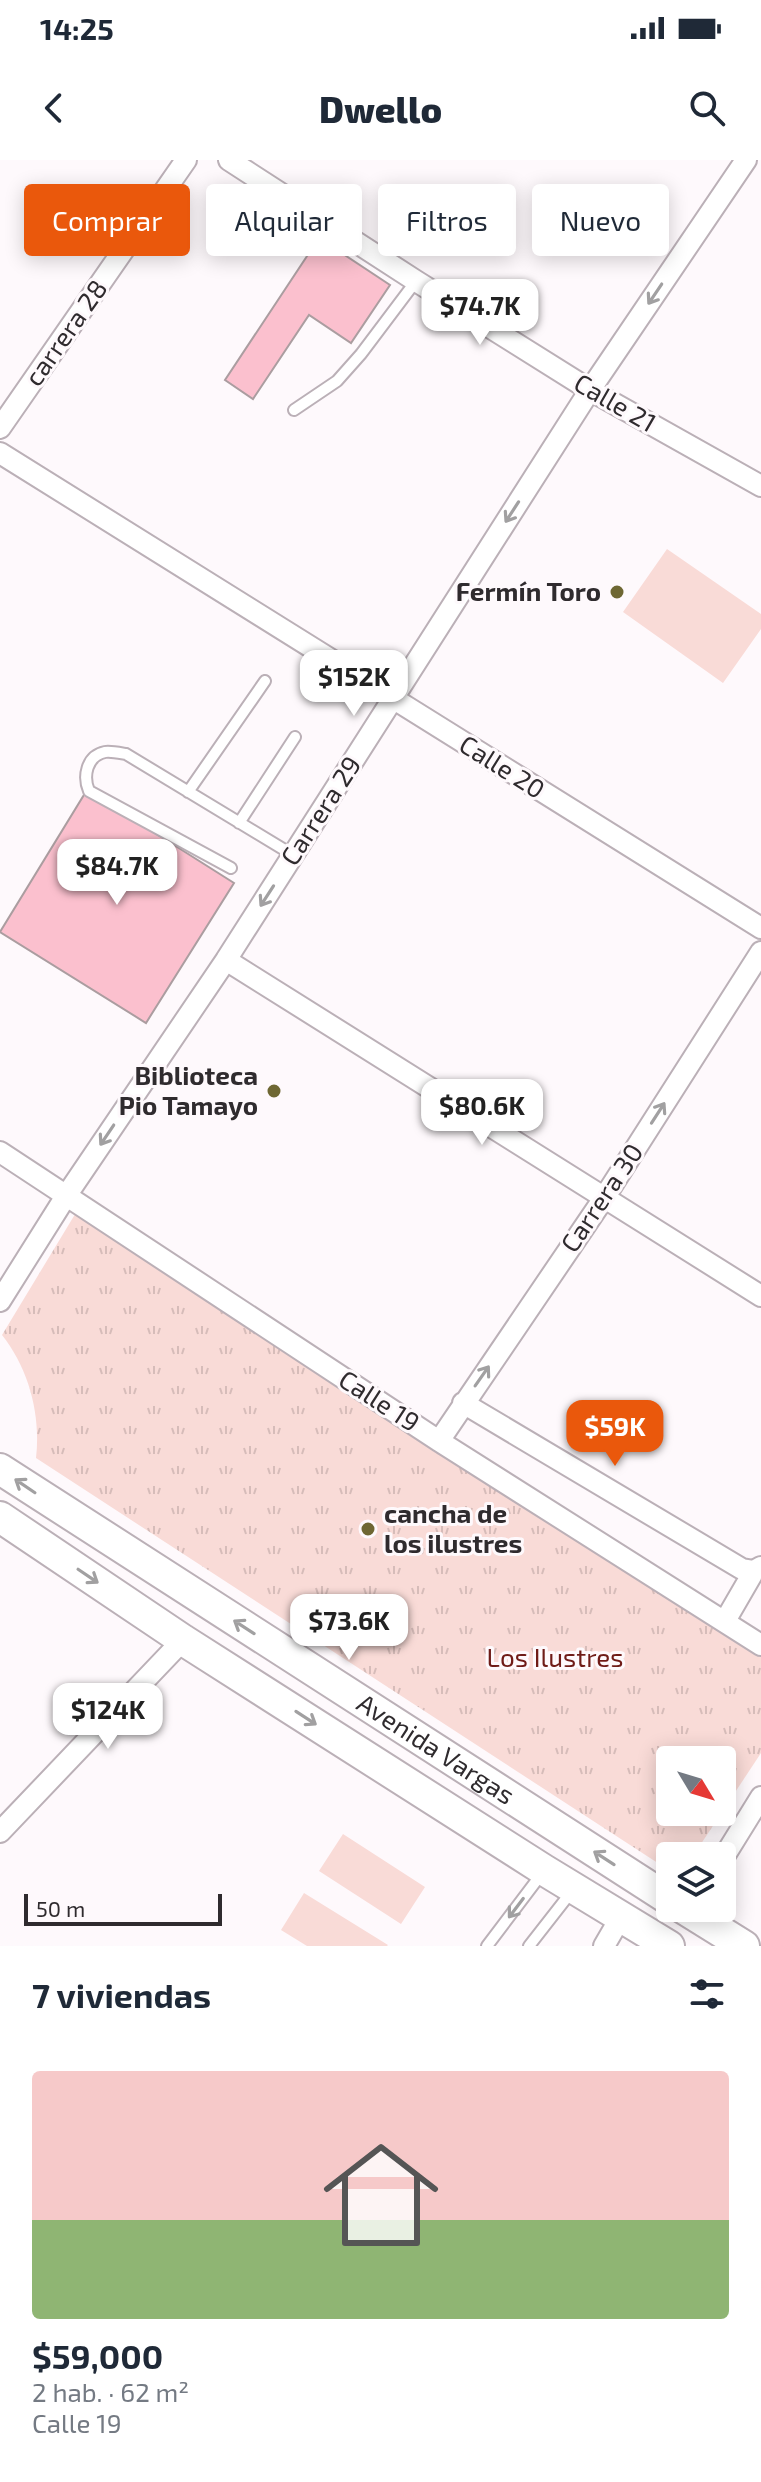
<!DOCTYPE html>
<html lang="es">
<head>
<meta charset="utf-8">
<style>
  :root { --surface:#fff; --page:#f6f6f7; --text:#1f2937; --muted:#747a83; --line:#e0e1e3; --accent:#ea580c }
  body { margin:0; font-family:"Exo 2",sans-serif; background:var(--page); color:var(--text); height:100vh; display:flex; flex-direction:column; font-size:30px; white-space:nowrap }
  * { box-sizing:border-box; margin:0 }
  p { font-size:26px; color:var(--muted) }
  .icon { flex:none; width:44px; height:44px; fill:none; stroke:currentColor; stroke-width:2; stroke-linecap:round; stroke-linejoin:round }
  .map { position:relative; height:1786px; overflow:hidden }
  .sheet { display:flex; flex-direction:column; background:var(--surface); flex:1 }
  .sheet>* { flex:none }
  .guide { position:absolute; left:24px; top:24px; width:714px; height:72px; display:flex; gap:16px }
  .needle { width:52px; rotate:128deg }
  .buttons { position:absolute; left:656px; top:1586px; display:grid; gap:16px }
  .buttons a { display:grid; place-items:center; width:80px; height:80px; border-radius:8px; background:var(--surface); box-shadow:0 4px 20px #0003; font-size:40px }
  .scale { position:absolute; left:24px; bottom:20px; width:198px; box-sizing:border-box; padding-left:8px; border:4px solid #2f2b2e; border-top:0; font-size:22px; line-height:28px; white-space:nowrap; color:#2f2b2e; -webkit-text-stroke:6px #fef9fc; paint-order:stroke }
  .price { position:absolute; translate:-50% -68px; padding:0 18px; border-radius:16px; background:#fff; color:#222; font-size:26px; line-height:52px; filter:drop-shadow(0 2px 4px #0008) }
  .price::after { content:''; position:absolute; left:50%; top:48px; width:24px; height:18px; margin-left:-12px; background:inherit; clip-path:polygon(0 0,100% 0,50% 100%) }
  .price.current { background:var(--accent); color:#fff }
  ul { padding:0; list-style:none }
  li { display:grid; align-content:center; gap:16px; height:424px; padding:0 32px }
  li+li { border-top:2px solid var(--line) }
  li span { display:grid; place-items:center; height:248px; border-radius:8px; color:#555 }
  li>.icon { margin-inline-start:auto }
  span .icon { width:144px; height:144px; fill:#fffc; stroke-width:1 }
  li b { font-size:34px }
  h2 { display:flex; justify-content:space-between; align-items:center; height:96px; padding:0 32px; font-size:34px }
  .tag { padding:0 28px; border-radius:8px; background:var(--surface); box-shadow:0 4px 20px #0003; font-size:28px; line-height:72px }
  .tag.current { background:var(--accent); color:#fff }
  .status { display:flex; justify-content:space-between; align-items:center; height:56px; padding:0 40px; background:var(--surface); direction:ltr }
  .status svg { height:22px; fill:currentColor }
  header { display:flex; justify-content:space-between; align-items:center; height:104px; padding:0 32px; background:var(--surface); font-size:36px; font-weight:800 }
  .map>svg:first-child { display:block }
</style>
</head>
<body>
<div class="status"><b>14:25</b><svg viewBox="0 0 49 12"><path d="M0 12V9h3v3zM5 12V6h3v6zM10 12V3h3v9zM15 12V0h3v12zM26 1h20v11H26zM47 4h2v5h-2z"/></svg></div>
<header><svg class="icon" aria-label="back" viewBox="0 0 24 24"><path d="M15 5l-7 7 7 7"/></svg>Dwello<svg class="icon" aria-label="search" viewBox="0 0 24 24"><circle cx="10" cy="10" r="6"/><path d="M15 15l6 6"/></svg></header>
<div class="map">
<svg width="761" height="1786" viewBox="0 0 761 1786">
  <defs>
    <pattern id="park-tufts" width="24" height="20" patternUnits="userSpaceOnUse" patternTransform="scale(2)"><rect width="24" height="20" fill="#f9dbd7"/><path d="M3 7l-1-3M5 7V3M7 7l1-3M15 17l-1-3M17 17v-4M19 17l1-3" fill="none" stroke="#d6bcb9"/></pattern>
  </defs>
  <rect width="100%" height="100%" fill="#fef9fc"/>
  <path fill="#f9dbd7" d="M667 389 761 454V469L723 523 623 452Z
    M343 1674 425 1727 401 1764 319 1711Z
    M304 1733 388 1785 387 1786H307L281 1770Z"/>
  <path fill="url(#park-tufts)" fill-rule="evenodd" d="M77 1051 761 1494V1593L693 1696H670V1711L36 1298C41 1255 29 1209 2 1175ZM670 1600H722V1652H670Z"/>
  <path fill="#fbc0ce" stroke="#ab9da0" stroke-width="2" d="M319 78 390 125 351 183 309 155 253 239 225 220Z
    M87 630 234 723 146 863 0 772Z"/>
  <g fill="none" stroke-linecap="round" stroke-linejoin="round">
    <defs>
      <path id="service" d="M294 250 337 221 361 194 416 121
        M188 632 265 521
        M239 663 295 577
        M231 708 89 631C83 617 86 596 105 592 110 591 120 593 126 594L293 695
        M487 1786 543 1712
        M529 1786 572 1731"/>
      <path id="minor" d="M229 0 416 121 590 230 761 326
        M0 268 186 0
        M0 293 761 768
        M226 800 761 1136
        M0 992 439 1281 761 1485
        M0 1141 66 1036 226 800 590 230 746 0
        M463 1243 742 1409 754 1411
        M439 1281 604 1038 761 792
        M725 1461 754 1411 761 1407
        M0 1672 183 1480
        M722 1700 761 1637
        M604 1786 622 1755"/>
      <g id="secondary">
        <path id="s1" d="M0 1309 670 1740"/>
        <path d="M0 1357 183 1480 544 1710 669 1786"/>
        <path d="M683 1748 744 1786"/>
      </g>
    </defs>
    <use href="#service" stroke="#bbb0b7" stroke-width="14"/>
    <use href="#minor" stroke="#bbb0b7" stroke-width="24"/>
    <use href="#secondary" stroke="#bbb0b7" stroke-width="34"/>
    <use href="#service" stroke="#fff" stroke-width="10"/>
    <use href="#minor" stroke="#fff" stroke-width="20"/>
    <use href="#secondary" stroke="#fff" stroke-width="30"/>
  </g>
  <defs><path id="oneway-shaft" d="M-6 0H5M1.5-3L5.5 0L1.5 3" fill="none" stroke-width="1.6" stroke-linecap="round" stroke-linejoin="round" transform="scale(2)"/></defs>
  <g stroke="#a1a0a1">
    <use href="#oneway-shaft" transform="translate(655 134) rotate(124)"/>
    <use href="#oneway-shaft" transform="translate(512 352) rotate(123)"/>
    <use href="#oneway-shaft" transform="translate(267 736) rotate(123)"/>
    <use href="#oneway-shaft" transform="translate(658 953) rotate(-57)"/>
    <use href="#oneway-shaft" transform="translate(107 975) rotate(124)"/>
    <use href="#oneway-shaft" transform="translate(482 1216) rotate(-55)"/>
    <use href="#oneway-shaft" transform="translate(25 1326) rotate(-146)"/>
    <use href="#oneway-shaft" transform="translate(88 1416) rotate(34)"/>
    <use href="#oneway-shaft" transform="translate(244 1467) rotate(-147)"/>
    <use href="#oneway-shaft" transform="translate(306 1558) rotate(33)"/>
    <use href="#oneway-shaft" transform="translate(604 1698) rotate(-147)"/>
    <use href="#oneway-shaft" transform="translate(516 1748) rotate(127)"/>
  </g>
  <g fill="#6e6733" stroke="#fef9fc" stroke-width="3">
    <circle cx="617" cy="432" r="8"/>
    <circle cx="274" cy="931" r="8"/>
    <circle cx="368" cy="1369" r="8"/>
  </g>
  <g text-anchor="middle" stroke-width="6" stroke-linejoin="round" paint-order="stroke">
    <g font-size="26" fill="#2f2b2e" stroke="#fef9fc">
      <text transform="translate(66 173) rotate(-55)" y="9">carrera 28</text>
      <text transform="translate(615 243) rotate(30)" y="9">Calle 21</text>
      <text transform="translate(502 607) rotate(32)" y="9">Calle 20</text>
      <text transform="translate(321 651) rotate(-57)" y="9">Carrera 29</text>
      <text transform="translate(602 1038) rotate(-56)" y="9">Carrera 30</text>
      <text transform="translate(379 1241) rotate(33)" y="9">Calle 19</text>
      <text dy="9" stroke="none"><textPath href="#s1" startOffset="518">Avenida Vargas</textPath></text>
    </g>
    <g font-size="26" font-weight="bold" fill="#2f2b2e" stroke="#fef9fc" text-anchor="end">
      <text x="601" y="441">Fermín Toro</text>
      <text x="258" y="925">Biblioteca<tspan x="258" dy="30">Pio Tamayo</tspan></text>
      <text x="384" y="1363" text-anchor="start">cancha de<tspan x="384" dy="30">los ilustres</tspan></text>
    </g>
    <g font-size="26" fill="#6f1b17" stroke="#fef9fc">
      <text x="555" y="1507">Los Ilustres</text>
    </g>
  </g>
</svg>
<div class="buttons">
<a><svg class="needle" viewBox="-14 -14 28 28"><path d="M0-13l5 13h-10z" fill="#e53935"/><path d="M0 13l5-13h-10z" fill="#747a83"/></svg></a>
<a><svg class="icon" aria-label="layers" viewBox="0 0 24 24"><path d="M12 4l9 5-9 5-9-5zM3 14l9 5 9-5"/></svg></a>
</div>
<div class="scale">50 m</div>
<b class="price" style="left:480px;top:187px">$74.7K</b>
<b class="price" style="left:354px;top:558px">$152K</b>
<b class="price" style="left:117px;top:747px">$84.7K</b>
<b class="price" style="left:482px;top:987px">$80.6K</b>
<b class="price current" style="left:615px;top:1308px">$59K</b>
<b class="price" style="left:349px;top:1502px">$73.6K</b>
<b class="price" style="left:108px;top:1591px">$124K</b>
<div class="guide">
<a class="tag current">Comprar</a>
<a class="tag">Alquilar</a>
<a class="tag">Filtros</a>
<a class="tag">Nuevo</a>
</div>
</div>
<section class="sheet">
<h2>7 viviendas<svg class="icon" aria-label="filters" viewBox="0 0 24 24"><path d="M4 7h16M4 17h16"/><circle cx="9" cy="7" r="2"/><circle cx="15" cy="17" r="2"/></svg></h2>
<ul>
<li><span style="background:linear-gradient(#f6c9c9 60%,#8fb573 0)"><svg class="icon" aria-label="home" viewBox="0 0 24 24"><path d="M3 11l9-7 9 7M6 9v11h12V9"/></svg></span><div><b>$59,000</b><p>2 hab. · 62 m²</p><p>Calle 19</p></div></li>
</ul>
</section>
</body>
</html>
